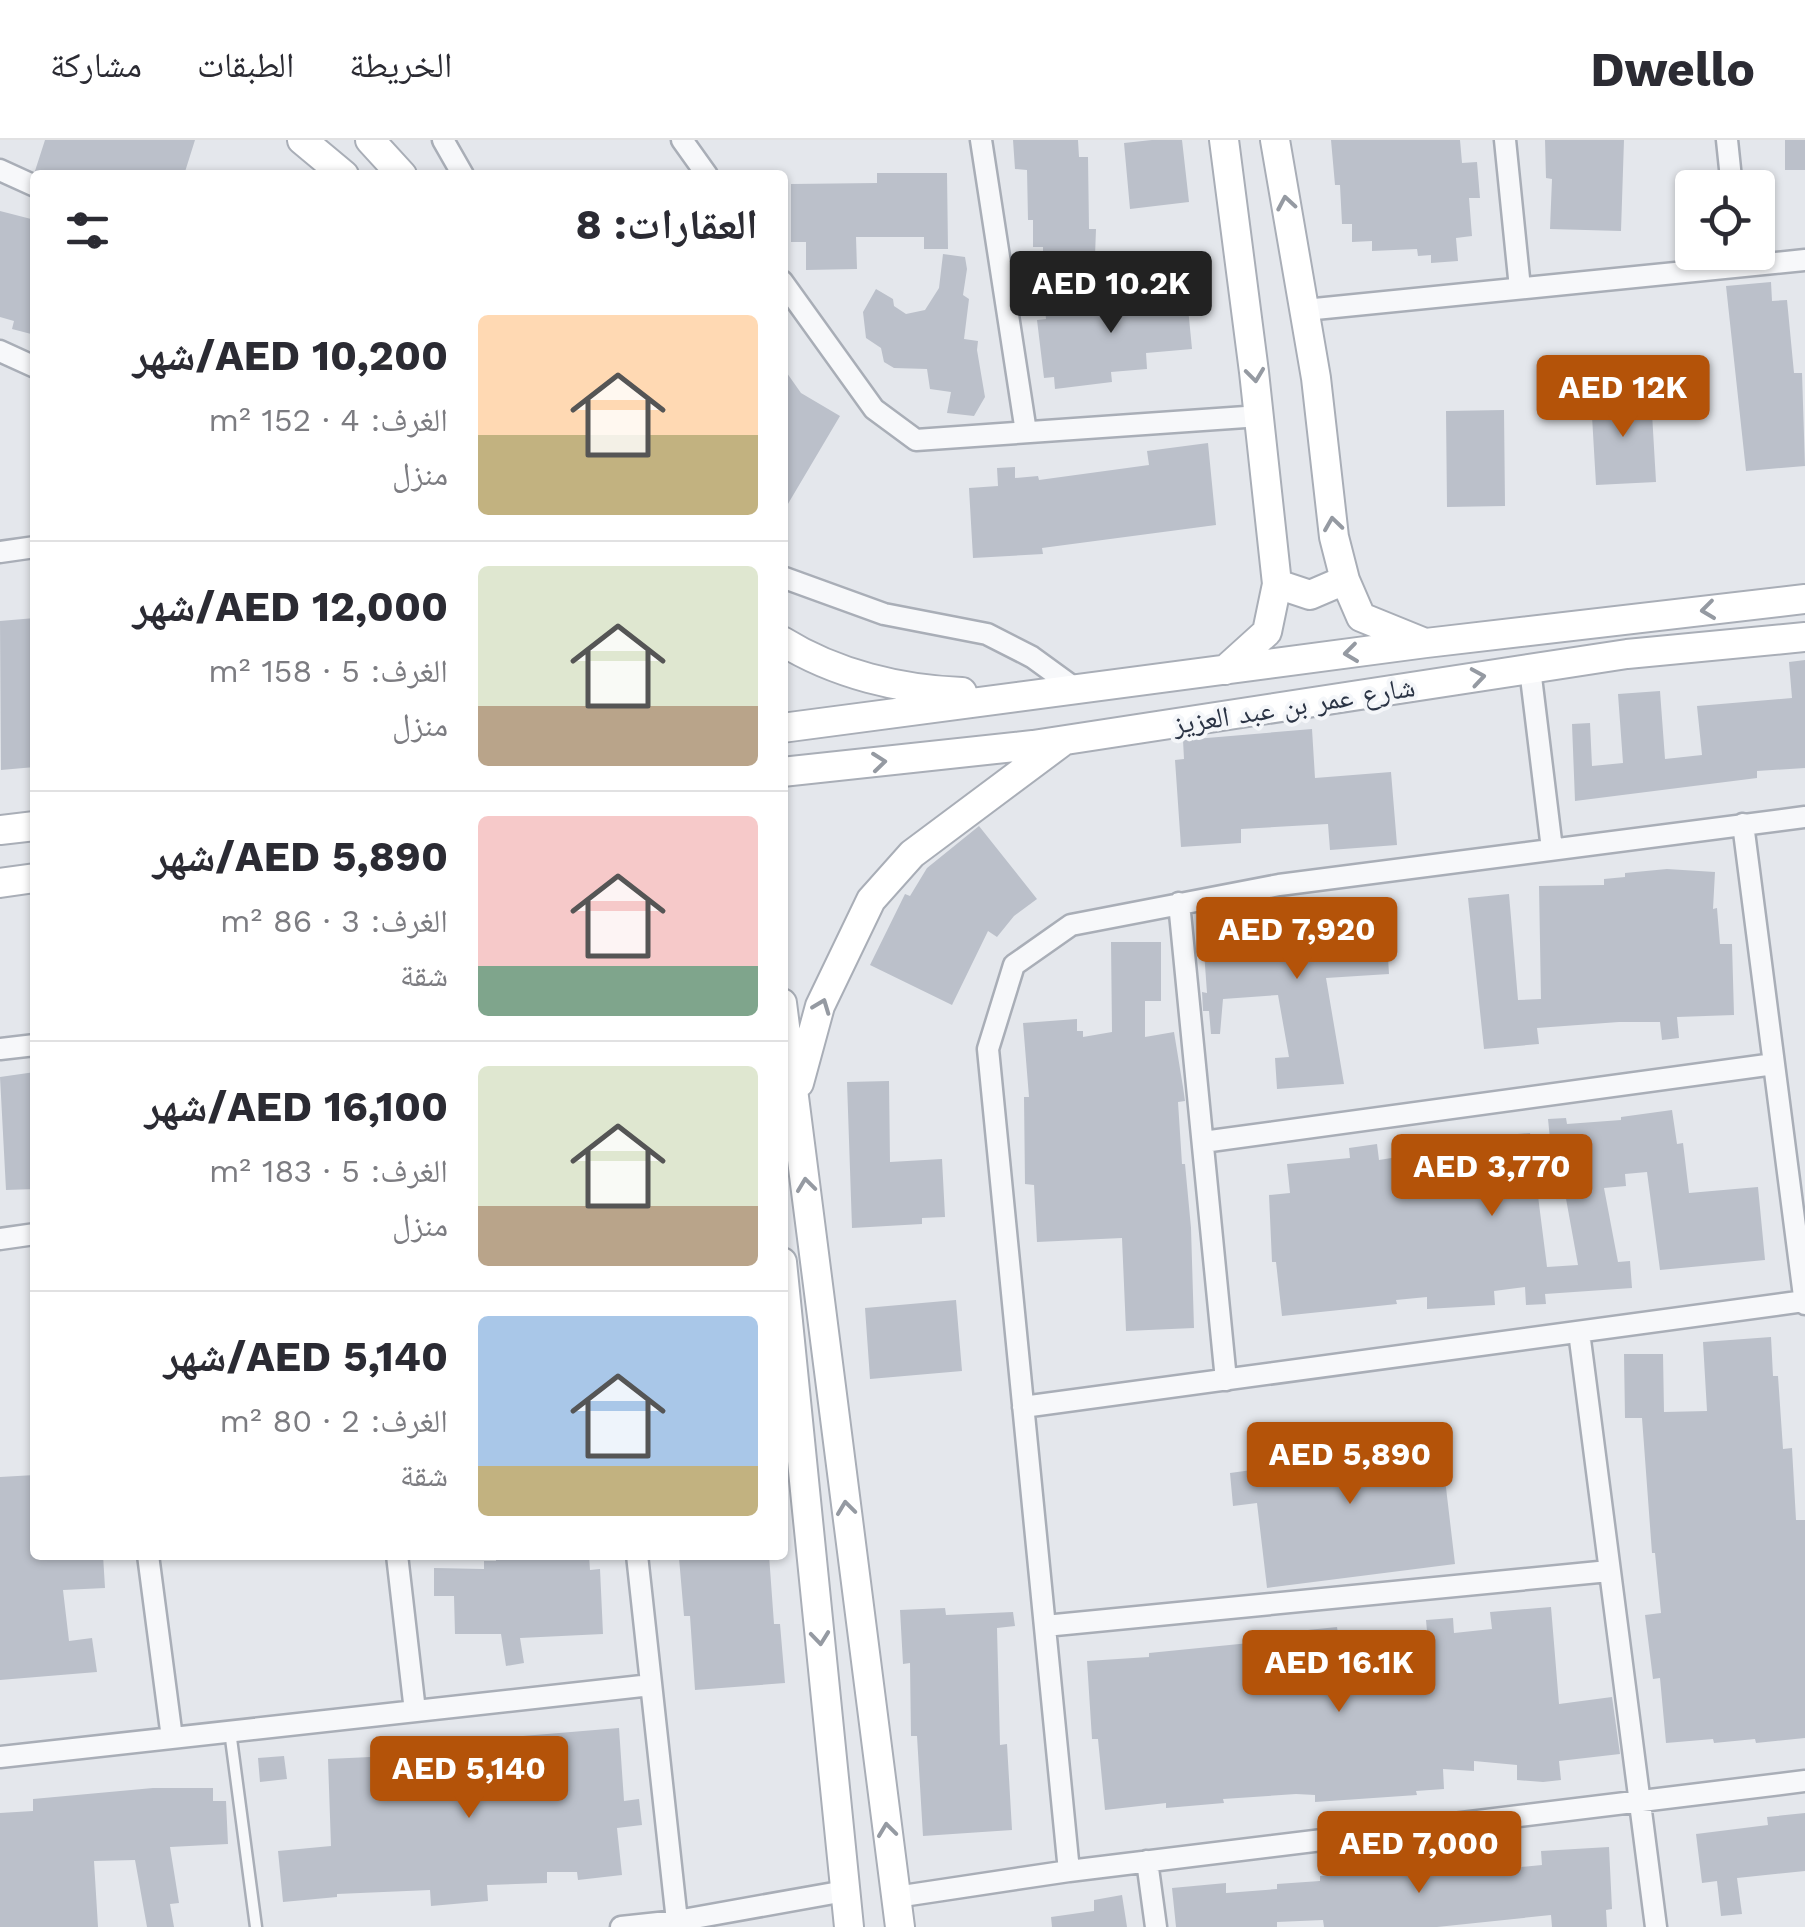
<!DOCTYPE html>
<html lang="ar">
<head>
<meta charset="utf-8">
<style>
  :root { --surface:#fff; --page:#f2f2f3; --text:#2b2b33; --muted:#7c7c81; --line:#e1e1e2; --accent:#b45309 }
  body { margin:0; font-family:"Work Sans","Noto Naskh Arabic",sans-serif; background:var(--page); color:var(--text); direction:rtl; height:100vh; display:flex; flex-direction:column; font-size:38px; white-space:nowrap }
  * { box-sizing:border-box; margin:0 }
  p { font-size:32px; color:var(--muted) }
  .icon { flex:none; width:55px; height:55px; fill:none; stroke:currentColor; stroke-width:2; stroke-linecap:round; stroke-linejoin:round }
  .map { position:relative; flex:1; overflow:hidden; direction:ltr }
  .drawer { position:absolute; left:30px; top:30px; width:758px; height:1390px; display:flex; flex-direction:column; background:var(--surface); border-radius:10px; box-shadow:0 2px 8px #0004; direction:rtl }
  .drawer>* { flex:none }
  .fabs { position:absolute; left:1675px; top:30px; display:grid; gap:20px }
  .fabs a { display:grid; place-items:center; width:100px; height:100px; border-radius:10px; background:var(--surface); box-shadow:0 2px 8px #0004; font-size:50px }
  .price { position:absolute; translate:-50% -85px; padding:0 22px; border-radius:10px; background:var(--accent); color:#fff; font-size:32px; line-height:65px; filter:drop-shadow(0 2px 5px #0008) }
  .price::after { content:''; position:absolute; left:50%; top:60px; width:30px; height:22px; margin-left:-15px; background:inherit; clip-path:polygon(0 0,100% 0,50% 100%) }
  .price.on { background:#222; color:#fff }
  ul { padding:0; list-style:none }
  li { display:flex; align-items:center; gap:30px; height:250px; padding:0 30px }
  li+li { border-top:2px solid var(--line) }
  li span { display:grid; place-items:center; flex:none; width:280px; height:200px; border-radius:10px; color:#555 }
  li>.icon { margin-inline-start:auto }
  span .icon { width:120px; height:120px; fill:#fffc; stroke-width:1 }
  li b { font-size:42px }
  h2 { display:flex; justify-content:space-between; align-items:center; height:120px; padding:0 30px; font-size:42px }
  header { display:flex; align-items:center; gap:60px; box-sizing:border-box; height:140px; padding:0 50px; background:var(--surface); border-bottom:2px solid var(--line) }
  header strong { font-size:48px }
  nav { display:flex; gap:55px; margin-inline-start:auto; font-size:35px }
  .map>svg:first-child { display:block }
</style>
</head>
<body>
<header>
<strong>Dwello</strong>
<nav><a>الخريطة</a><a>الطبقات</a><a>مشاركة</a></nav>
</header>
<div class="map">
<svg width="1805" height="1787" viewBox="0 0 1805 1787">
  <rect width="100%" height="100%" fill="#e4e7ec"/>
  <path fill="#bbc0ca" d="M45 0H195L184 35H43L35 31Z
    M1013 0H1078L1079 17H1088L1089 89H1096L1095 116 1043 115V107H1033V80H1028L1027 30 1015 29Z
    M1152 0H1182L1189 62 1130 69 1124 3Z
    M1331 0H1460L1462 23 1477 22 1480 58H1469L1472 96 1456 98 1458 121 1431 123V115L1418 116 1417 109 1372 111V101L1352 102V84H1342L1340 45H1335Z
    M1545 0H1624L1621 91 1550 89 1552 39 1546 38Z
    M1785 0H1805V30H1785Z
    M877 33H947L948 109H924V97H856L857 129 806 130V102H791V44L877 43Z
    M0 71 35 80V195L12 189 14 181 0 177Z
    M943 114 965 117 967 129 963 155 969 159 964 199 978 201 977 210 985 257 974 276 947 273 951 252 930 249 927 229 894 228 884 222 881 208 866 198 863 172 876 149 893 159 894 166 906 174 925 170 939 148Z
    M1771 142 1772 161 1787 160 1794 233H1802L1805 326 1746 331 1726 146Z
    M1186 147 1192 209 1146 213 1147 229 1111 232 1112 242 1055 249 1054 237 1044 238 1037 180 1046 179 1045 166 1116 160 1150 155 1149 150Z
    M782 226 801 253 840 276 782 374Z
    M1651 256 1656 342 1596 345 1591 259Z
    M1504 270 1505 366 1447 367 1446 271Z
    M1208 303 1216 385 1042 408 1043 414 973 418 969 348 998 346 997 328 1015 327V338L1038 336 1039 340 1149 325 1147 311Z
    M35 478V627L1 630 0 481Z
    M1805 520V628L1757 631V638L1575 661 1572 584 1590 583 1592 626 1623 623 1618 554 1660 551 1665 619 1702 615 1697 566 1792 558 1789 522Z
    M1312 589 1315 638 1391 632 1397 705 1330 710 1328 684 1241 689V703L1181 707 1175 620 1184 619 1183 600Z
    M979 686 1037 759 1014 776 997 797 988 791 952 865 870 825 905 754 910 756 927 728Z
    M1667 729 1715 732 1713 769 1717 768 1720 804H1732L1734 875 1677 877 1679 898 1662 900 1660 882H1619L1537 888 1539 904 1484 909 1468 758 1509 754 1518 860 1541 859 1539 746 1604 745V739L1625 737V733Z
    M1385 768 1389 834 1326 838 1344 944 1277 949 1275 918 1289 917 1278 855 1223 859 1220 894H1211L1209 871H1203L1202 852 1207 853 1204 811 1213 810 1211 786 1247 783 1248 788 1331 781V774Z
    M1111 802H1161V861H1145V897L1174 892 1183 947 1185 961 1178 962 1182 1024H1185L1191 1088 1194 1188 1126 1191 1122 1098 1037 1102 1034 1045 1025 1044 1024 957H1029L1023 883 1077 879V891H1083V897L1112 892Z
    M35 932V1049L6 1050 0 937Z
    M889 941 890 1022 942 1019 945 1077 922 1078V1084L852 1088 847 942Z
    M1672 970 1677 1004 1683 1003 1689 1053 1758 1047 1765 1120 1660 1130 1647 1032 1625 1034 1626 1046 1604 1048 1618 1122 1630 1121 1632 1148 1545 1154 1546 1164 1526 1165 1525 1147 1494 1151 1495 1165 1427 1169V1157L1396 1160 1397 1164 1282 1176 1276 1122H1272L1269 1055 1290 1053 1287 1024 1350 1018 1349 1008 1377 1004 1379 1020 1410 1015 1409 1004 1530 993 1547 1127 1578 1125 1555 998 1550 999 1548 979 1566 978 1567 984 1621 980V977Z
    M956 1160 962 1231 870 1239 865 1168Z
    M1771 1197 1773 1236H1778L1783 1309 1792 1308 1796 1380H1805V1598L1756 1603 1755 1599 1714 1603 1713 1599 1666 1603 1660 1538 1653 1539 1645 1475 1661 1473 1655 1413H1652L1642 1278H1625L1624 1214H1663L1664 1272 1707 1271 1703 1202Z
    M1439 1288 1455 1424 1267 1448 1257 1363 1233 1366 1230 1333 1252 1330 1250 1312Z
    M35 1335V1415H103L105 1448 63 1450 69 1501 92 1498 97 1532 0 1540V1337Z
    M589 1415 590 1430 600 1429 603 1494 520 1498 524 1523 506 1526 501 1494H455L454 1456H434V1428L484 1429V1421H496V1418Z
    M711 1415H769L774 1484H780L785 1543 695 1550 690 1476H684L679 1418Z
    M1551 1467 1559 1564 1612 1557 1620 1614 1559 1621 1561 1640 1543 1642 1517 1640V1625L1474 1621V1631L1443 1629 1444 1649 1416 1651 1417 1655 1315 1662V1655L1296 1654 1223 1659 1224 1663 1166 1668V1663L1105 1670 1098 1599H1092L1087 1521 1149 1517V1513L1309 1497 1308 1490 1337 1487 1338 1494 1427 1491 1426 1480 1453 1478 1454 1493 1492 1489 1490 1472Z
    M945 1468 946 1475 1013 1472 1015 1486 997 1488 1000 1605 1007 1604 1012 1690 923 1696 917 1596H911L910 1523 903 1524 900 1470Z
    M619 1588 624 1661 639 1659 642 1685 617 1688 622 1735 578 1740 577 1732H547V1743L487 1745 488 1761 431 1766 430 1750 337 1754V1757L283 1762 278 1711 331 1706 328 1619 391 1616 395 1599 415 1604 409 1627H446V1637L490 1636 488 1599Z
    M284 1616 287 1639 260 1642 258 1618Z
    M153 1648H213V1661H226L228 1704 170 1707 179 1763 170 1764 174 1787H147L135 1720 94 1721 98 1787H0V1673L33 1671V1659Z
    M1805 1673V1731L1737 1738 1742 1774 1721 1776 1717 1741 1702 1743 1696 1694 1768 1685 1767 1677Z
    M1486 1704 1488 1730 1542 1725 1541 1711 1609 1707 1612 1769 1606 1770 1607 1787H1552L1551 1775 1437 1787H1324L1323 1780 1277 1782V1787H1176L1172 1748 1226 1743V1753L1277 1749V1744L1320 1741V1736L1393 1730V1723L1417 1721V1727L1467 1721 1465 1706Z
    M1122 1755 1127 1787H1052L1051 1777 1094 1771V1760Z"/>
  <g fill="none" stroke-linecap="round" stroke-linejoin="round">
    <defs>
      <path id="lane" d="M230 1591 256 1787"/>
      <path id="street" d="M443 0 463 35
        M682 0 707 35
        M981 0 1026 292
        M1505 0 1520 148
        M1727 0 1732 48
        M0 30 35 46
        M782 141 874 269 916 300 1260 276
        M1305 170 1805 120
        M0 211 35 227
        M0 412 35 407
        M782 437 884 474 987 494 1032 517 1076 549
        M1530 529 1552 709
        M1743 684 1805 1164
        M1179 763 1226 1240
        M0 909 35 905
        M1203 1002 1774 924
        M0 1099 35 1094
        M1579 1192 1656 1787
        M1023 1267 1805 1161
        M148 1415 172 1598
        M397 1415 415 1571
        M637 1415 677 1781
        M1045 1486 1609 1431
        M0 1617 651 1545
        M1147 1721 1156 1787
        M1069 1731 988 909 1014 825 1071 785 1279 745 1805 677
        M896 1757 1069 1731 1805 1641
        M621 1787 677 1781 845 1751"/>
      <path id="secondary" d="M302 0 344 35
        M370 0 402 35
        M1224 0 1254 232 1277 444 1267 492 1225 530
        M1275 0 1316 238 1334 397 1345 440 1361 477 1425 503
        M1277 444 1310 455 1345 440
        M782 501C835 534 901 550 962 552
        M782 588 1426 503 1805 459
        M782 632 1033 605 1627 514 1805 497
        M0 690 35 686
        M0 743 35 738
        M782 863 900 1787
        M799 943 820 866 871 760 912 714 1062 602
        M782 1122 849 1787"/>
    </defs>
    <use href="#lane" stroke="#a9aeb7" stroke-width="15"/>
    <use href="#street" stroke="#a9aeb7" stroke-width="25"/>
    <use href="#secondary" stroke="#a9aeb7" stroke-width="32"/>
    <use href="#lane" stroke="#f7f8fa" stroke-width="10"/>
    <use href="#street" stroke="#f7f8fa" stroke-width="20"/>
    <use href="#secondary" stroke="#fff" stroke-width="28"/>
  </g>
  <defs><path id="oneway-chevron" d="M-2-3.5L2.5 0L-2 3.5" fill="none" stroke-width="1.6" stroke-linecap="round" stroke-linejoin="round" transform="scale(2.5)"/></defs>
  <g stroke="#959aa2">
    <use href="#oneway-chevron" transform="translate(1286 63) rotate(-100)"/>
    <use href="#oneway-chevron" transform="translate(1255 235) rotate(83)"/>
    <use href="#oneway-chevron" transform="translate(1333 384) rotate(-98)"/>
    <use href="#oneway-chevron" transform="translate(1708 470) rotate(173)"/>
    <use href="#oneway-chevron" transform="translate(1351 513) rotate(173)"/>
    <use href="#oneway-chevron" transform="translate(1478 537) rotate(-9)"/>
    <use href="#oneway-chevron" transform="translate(879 622) rotate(-6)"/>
    <use href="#oneway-chevron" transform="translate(822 866) rotate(-69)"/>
    <use href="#oneway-chevron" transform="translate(806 1045) rotate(-97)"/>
    <use href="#oneway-chevron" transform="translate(846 1368) rotate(-97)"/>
    <use href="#oneway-chevron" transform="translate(820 1498) rotate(84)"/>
    <use href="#oneway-chevron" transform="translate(887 1690) rotate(-97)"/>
  </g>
  <g text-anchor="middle" stroke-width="8" stroke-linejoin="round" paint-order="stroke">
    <g font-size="28" fill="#2b3445" stroke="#f4f6f9">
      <text transform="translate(1294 565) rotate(-9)" y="10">شارع عمر بن عبد العزيز</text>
    </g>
  </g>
</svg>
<div class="fabs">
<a><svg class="icon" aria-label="locate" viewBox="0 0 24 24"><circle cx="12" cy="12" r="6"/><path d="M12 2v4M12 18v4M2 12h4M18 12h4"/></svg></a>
</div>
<b class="price on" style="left:1111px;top:196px">AED 10.2K</b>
<b class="price" style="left:1623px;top:300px">AED 12K</b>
<b class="price" style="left:1297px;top:842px">AED 7,920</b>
<b class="price" style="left:1492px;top:1079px">AED 3,770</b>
<b class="price" style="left:1350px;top:1367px">AED 5,890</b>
<b class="price" style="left:1339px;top:1575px">AED 16.1K</b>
<b class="price" style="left:469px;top:1681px">AED 5,140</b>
<b class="price" style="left:1419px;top:1756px">AED 7,000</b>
<section class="drawer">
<h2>العقارات: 8<svg class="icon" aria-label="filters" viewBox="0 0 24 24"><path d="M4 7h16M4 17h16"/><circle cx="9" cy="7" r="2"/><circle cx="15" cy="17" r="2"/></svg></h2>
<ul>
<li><span style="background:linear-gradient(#ffd9b3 60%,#c2b280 0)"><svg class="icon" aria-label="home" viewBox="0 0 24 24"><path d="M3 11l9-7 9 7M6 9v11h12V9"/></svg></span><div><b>AED 10,200/شهر</b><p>الغرف: 4 · 152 m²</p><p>منزل</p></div></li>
<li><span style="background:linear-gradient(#dfe7d0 70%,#b9a48a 0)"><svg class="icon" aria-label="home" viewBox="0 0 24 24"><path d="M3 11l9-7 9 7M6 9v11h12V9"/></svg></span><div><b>AED 12,000/شهر</b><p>الغرف: 5 · 158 m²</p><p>منزل</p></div></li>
<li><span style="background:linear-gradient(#f6c9c9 75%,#7fa58c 0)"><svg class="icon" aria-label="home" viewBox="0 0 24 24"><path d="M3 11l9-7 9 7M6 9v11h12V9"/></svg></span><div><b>AED 5,890/شهر</b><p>الغرف: 3 · 86 m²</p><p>شقة</p></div></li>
<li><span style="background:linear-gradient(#dfe7d0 70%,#b9a48a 0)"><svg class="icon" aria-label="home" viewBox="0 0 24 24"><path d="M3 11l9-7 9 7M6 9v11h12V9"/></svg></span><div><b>AED 16,100/شهر</b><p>الغرف: 5 · 183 m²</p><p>منزل</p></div></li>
<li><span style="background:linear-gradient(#a9c7e8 75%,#c2b280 0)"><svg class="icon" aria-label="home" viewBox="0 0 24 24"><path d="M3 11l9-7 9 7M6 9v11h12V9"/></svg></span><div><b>AED 5,140/شهر</b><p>الغرف: 2 · 80 m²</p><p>شقة</p></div></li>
</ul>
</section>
</div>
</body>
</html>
